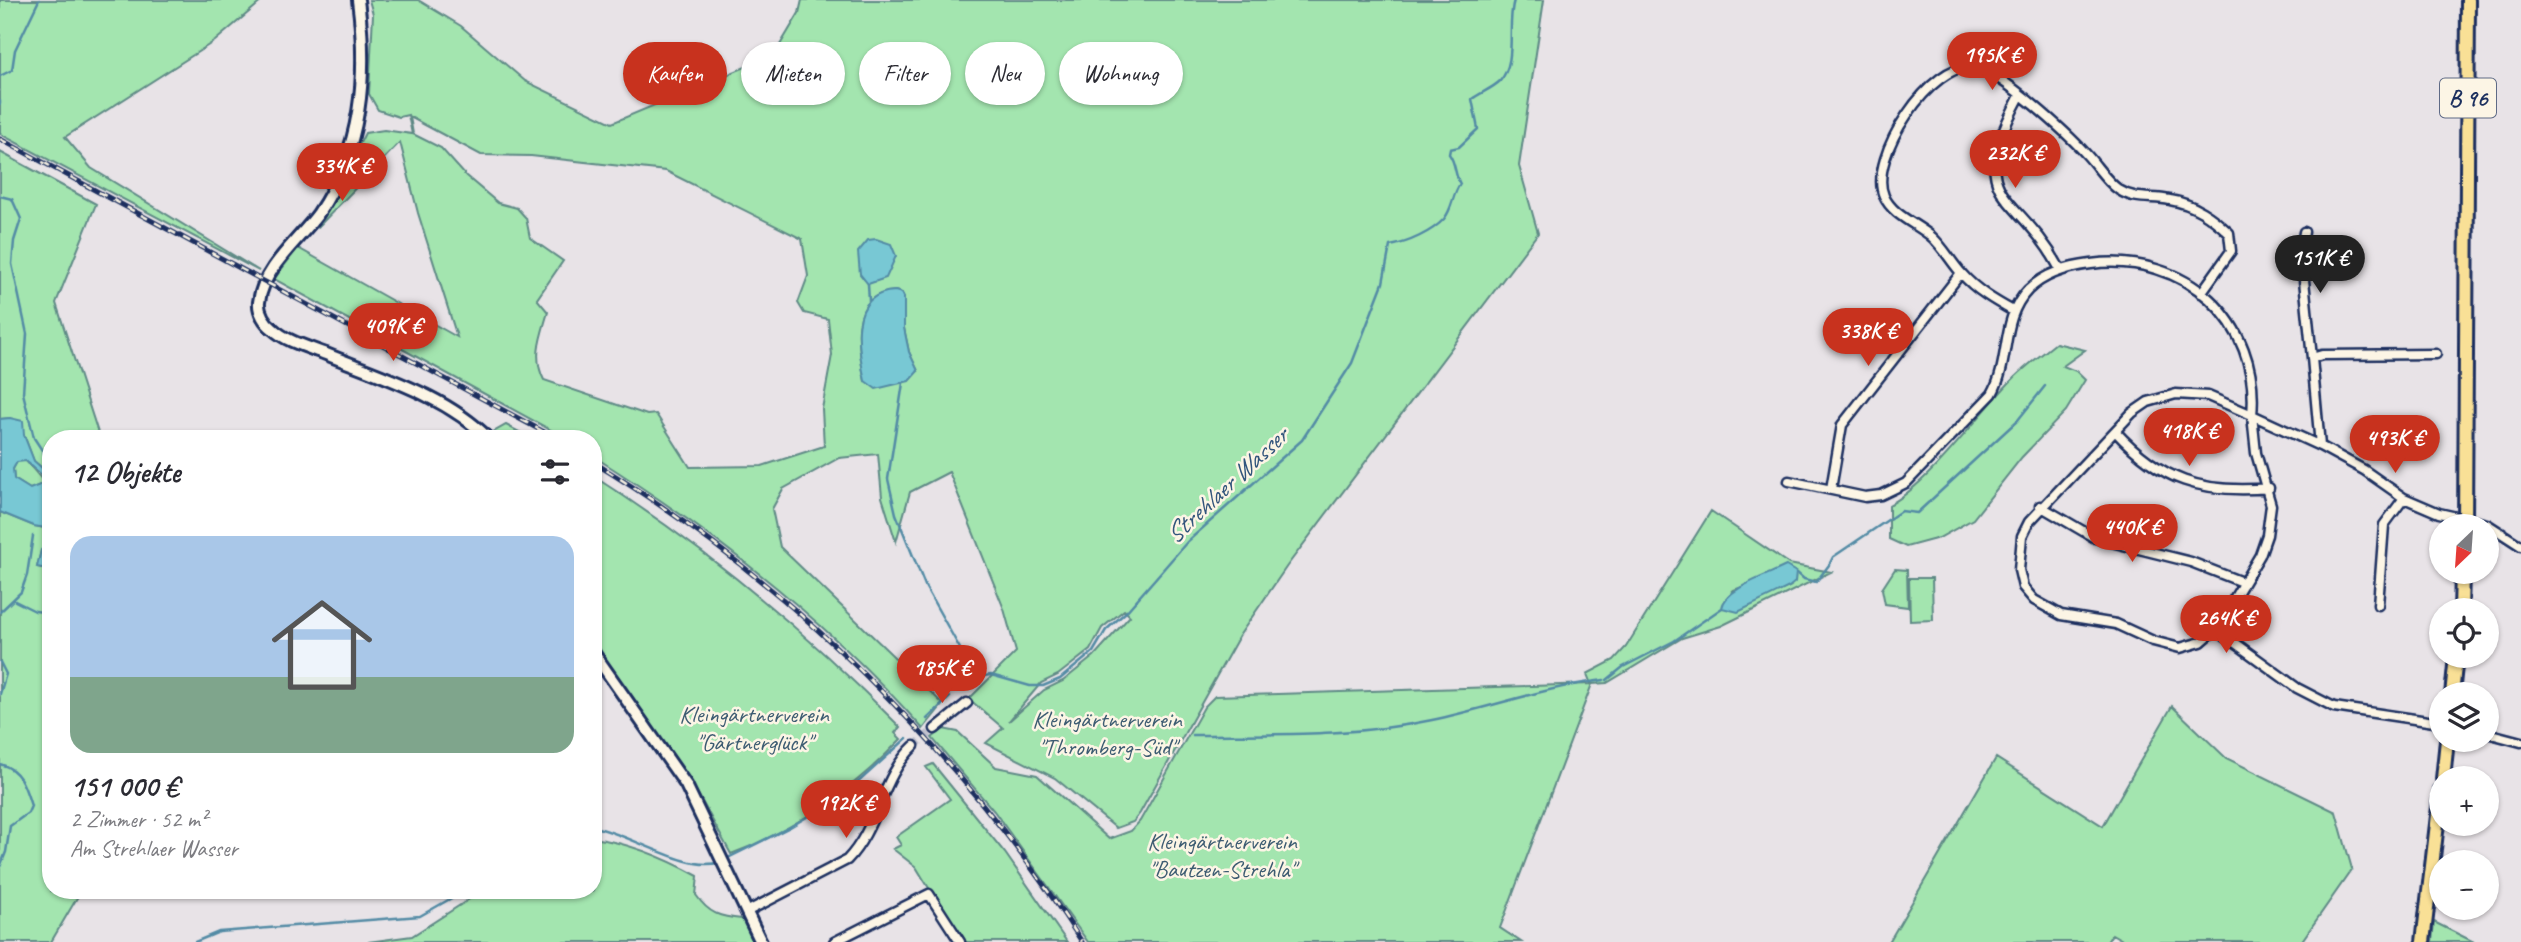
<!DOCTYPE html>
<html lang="de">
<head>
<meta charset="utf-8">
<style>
  :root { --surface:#fff; --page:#f2f2f3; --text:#2b2b33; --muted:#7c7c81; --line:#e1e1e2; --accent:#c8321e }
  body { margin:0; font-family:Caveat,sans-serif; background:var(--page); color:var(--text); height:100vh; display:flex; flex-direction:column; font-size:26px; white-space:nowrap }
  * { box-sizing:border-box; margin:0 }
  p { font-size:23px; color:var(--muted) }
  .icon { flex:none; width:38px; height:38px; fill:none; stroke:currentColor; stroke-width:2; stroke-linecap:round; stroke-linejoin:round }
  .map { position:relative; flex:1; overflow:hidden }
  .drawer { position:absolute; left:42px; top:430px; width:560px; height:469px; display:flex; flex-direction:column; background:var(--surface); border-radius:28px; box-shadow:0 2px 5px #0004 }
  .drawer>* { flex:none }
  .top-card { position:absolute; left:623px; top:42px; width:665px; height:63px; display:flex; gap:14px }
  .needle { width:46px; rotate:205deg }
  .buttons { position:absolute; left:2429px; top:514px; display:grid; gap:14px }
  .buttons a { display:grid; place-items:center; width:70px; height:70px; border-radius:50%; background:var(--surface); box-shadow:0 2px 5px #0004; font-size:35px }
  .price { position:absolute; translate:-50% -60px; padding:0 16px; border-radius:24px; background:var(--accent); color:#fff; font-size:23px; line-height:46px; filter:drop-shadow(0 2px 4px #0008) }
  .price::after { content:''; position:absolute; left:50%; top:42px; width:21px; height:16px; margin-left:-10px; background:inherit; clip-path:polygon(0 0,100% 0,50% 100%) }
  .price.on { background:#222; color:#fff }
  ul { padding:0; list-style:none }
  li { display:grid; align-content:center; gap:14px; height:371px; padding:0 28px }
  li+li { border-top:2px solid var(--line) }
  li span { display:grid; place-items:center; height:217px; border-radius:21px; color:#555 }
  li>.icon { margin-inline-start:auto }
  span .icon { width:126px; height:126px; fill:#fffc; stroke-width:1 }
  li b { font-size:30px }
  h2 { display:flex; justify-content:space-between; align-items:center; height:84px; padding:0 28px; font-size:30px }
  .chip { padding:0 24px; border-radius:32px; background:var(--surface); box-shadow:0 2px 5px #0004; font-size:24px; line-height:63px }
  .chip.on { background:var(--accent); color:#fff }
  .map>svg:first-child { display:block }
</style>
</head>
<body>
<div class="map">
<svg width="2521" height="942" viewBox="0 0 2521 942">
  <rect width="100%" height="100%" fill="#e8e3e7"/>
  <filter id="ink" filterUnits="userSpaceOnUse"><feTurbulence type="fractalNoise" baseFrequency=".0143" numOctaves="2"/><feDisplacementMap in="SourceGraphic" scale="14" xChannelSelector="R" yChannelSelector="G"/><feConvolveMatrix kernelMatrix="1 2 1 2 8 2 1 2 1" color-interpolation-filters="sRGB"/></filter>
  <g filter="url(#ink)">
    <path fill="#a3e5af" stroke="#5f8a86" stroke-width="2" fill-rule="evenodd" d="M0 0H263L215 41 65 137 91 168 259 271 0 134Z
      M369 0H418L461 26 525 81 612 123 774 55 799 13 802 0H1544L1519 166 1538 233 1287 566 1239 636 1140 813 1133 822 1116 828 1055 778 986 743 1003 728 969 699 1016 652 1004 609 949 472 910 492 896 542 882 497 878 454 839 458 783 489 772 509 780 547 943 704 923 729C828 621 714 532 593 456V439H567L274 279 298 248 457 337 418 213 400 142 317 228 365 133 384 130 412 134 408 115 399 117 378 110 369 94 373 14ZM410 117 481 155 531 156 666 171 802 239 808 276 798 303 804 313 828 319 832 355 822 409 824 446 762 466 690 467 656 414 647 415 544 380C532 357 541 336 548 312L537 299 563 261 530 238 526 218 517 208 498 203 466 176 441 148 413 134ZM895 291 902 293 904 328 909 352 918 371 865 381C858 349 847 294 895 291ZM1124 610 1130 616 1094 656 1063 681 1044 690 1009 721 1041 683 1058 675 1090 650 1102 628Z
      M0 152 96 204 56 303 100 439H51V476L34 461 24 435 10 418 0 419Z
      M2056 343 2085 350 2063 366 2076 371 2085 380 2066 411 2022 457 1973 519 1939 538 1906 547 1889 539V505C1930 483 1977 416 2011 381 2024 367 2041 355 2056 343Z
      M506 425 532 439H495L490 434Z
      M17 461H26L45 483 30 489 14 479 13 469Z
      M593 476C706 548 806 631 900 727L895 733 901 739C854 789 795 830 731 854L693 785 593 646Z
      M1711 511 1789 564 1831 572 1721 626 1682 638 1607 683 1592 684 1500 928 1521 942H1088L994 811 932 738 943 729 958 732 996 767 1037 775 1109 839 1131 831 1140 821 1204 707 1215 696 1591 684 1587 674 1614 660 1626 647ZM1756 582 1789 587 1770 595 1731 591Z
      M0 512 34 526 51 529V553L41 551 37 567 51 570V891H81L51 942H0Z
      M1895 569 1907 570 1908 607 1885 604 1882 589Z
      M1909 578H1932L1933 620 1910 621Z
      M2172 706 2226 758 2336 812 2352 869 2301 942H2126L2112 934 2107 942H1889L1996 758 2103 826Z
      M933 764 1005 853 1067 942H962L916 867 893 849 901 845 896 837 950 799 926 767Z
      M593 838C629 843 667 859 698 876L696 895C709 914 720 917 742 919L753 942H368L412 936 482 891H593Z
      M2434 922 2474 942H2432Z"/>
    <path fill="#78c8d4" stroke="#538ba5" stroke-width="2" fill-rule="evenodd" d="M876 239 891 244 896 256 886 278 868 284 860 274 858 252 868 240Z
      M895 291 902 293 904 297V328L909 352 918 371 909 381 876 389 865 381C858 349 847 293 895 291Z
      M10 418 23 421 24 435 34 461 51 476V529L34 526 0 512V419ZM26 461 44 477 45 483 30 489 14 479 13 469 17 462Z
      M41 550 51 553V570L37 567Z
      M1786 566 1796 572 1795 582 1789 587 1738 612 1722 608C1724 589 1768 575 1786 566Z"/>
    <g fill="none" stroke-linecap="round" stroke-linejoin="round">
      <path stroke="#538ba5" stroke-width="2.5" d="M0 76 12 70 15 50 39 0
        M0 101V104
        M0 196 12 199 21 219 14 241 12 264 27 334 23 393 34 438 51 464
        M868 284 869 301
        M903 383 888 479 896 514 926 588 976 677
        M1830 563 1833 557 1901 511 1917 513 2018 420 2045 386
        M1796 572 1804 579 1816 582 1829 565
        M15 601 35 611 51 613
        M0 612 21 592 27 575 33 536
        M0 662 6 674 0 694
        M1607 680 1623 667 1674 641 1722 608
        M967 684 976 677 991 675 1030 686H1043L1060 679 1093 652 1106 630 1126 612 1187 542 1302 440 1352 363 1383 283 1390 246C1408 243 1432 232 1444 219 1453 208 1452 195 1460 184 1454 173 1456 163 1449 154L1450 149 1459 147 1478 129 1472 99C1480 93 1493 88 1500 81 1518 61 1506 25 1514 0
        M927 719 950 697
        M1192 735C1272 734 1353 737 1432 720 1490 708 1545 687 1604 680
        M0 764C21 770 25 787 31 806L28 813 10 826 6 852 0 867
        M593 827C626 832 690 874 719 862
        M726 859 790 827 844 795 907 738
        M195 942 219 932 420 916 464 891"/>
      <path stroke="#bfbfcc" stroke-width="8" stroke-dasharray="8 4" stroke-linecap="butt" d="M914 746 935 729"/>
      <defs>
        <path id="street" d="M2020 96C1962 204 2015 186 2060 269
          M2304 232 2301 251 2312 358
          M2013 311C1995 301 1976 290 1962 274 1951 262 1944 248 1932 237 1917 224 1892 215 1884 196 1867 159 1932 59 1975 67 2001 72 2068 134 2087 155 2098 167 2106 181 2119 190 2136 201 2152 196 2170 200 2194 204 2212 217 2229 233L2231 251 2201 293
          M2176 394 2208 396 2252 415 2256 453 2271 505 2267 535 2260 555 2216 629 2201 642 2180 648 2153 641 2116 624 2061 615 2034 600 2023 587 2019 570 2022 536 2029 522 2132 413 2148 402Z
          M2115 431C2161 481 2202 494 2269 488
          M2320 446 2364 470 2404 498 2439 513 2487 524 2521 546
          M1789 481 1865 497 1881 495 1906 483 1992 394C2011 361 2000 319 2028 290 2045 273 2068 267 2091 264 2184 252 2261 320 2252 415L2320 446 2312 358 2322 355 2436 354
          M1831 489 1842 425 1961 273
          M2040 506 2095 538 2191 562 2242 582
          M2378 605 2384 525 2404 498
          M2216 629 2297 688 2334 707 2441 723
          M935 729 967 703
          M2487 733 2521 742
          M748 911 847 860C878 828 881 777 914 746
          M834 942 929 894 960 942"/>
        <path id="secondary" d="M358 0C368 75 362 149 318 214 299 240 263 268 259 302 258 312 265 323 273 329 287 342 308 347 326 354 382 377 445 395 489 439
          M593 652 686 785 761 942"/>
        <path id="primary" d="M2465 527 2468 0
          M2461 611 2462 572
          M2452 695 2456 656
          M2443 779 2447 740
          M2423 942 2441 790"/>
      </defs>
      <use href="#street" stroke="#1b2f5e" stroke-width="13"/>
      <use href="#secondary" stroke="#1b2f5e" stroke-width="16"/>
      <use href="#primary" stroke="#1b2f5e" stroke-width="18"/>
      <use href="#street" stroke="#fcf5e5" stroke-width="8"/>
      <use href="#secondary" stroke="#fcf5e5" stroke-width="10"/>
      <use href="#primary" stroke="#f9e096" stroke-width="12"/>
      <defs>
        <path id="rail" d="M0 139 557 439
          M593 462C789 581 958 749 1082 942"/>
      </defs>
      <use href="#rail" stroke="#1b2f5e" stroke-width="5"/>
      <use href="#rail" stroke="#fcf5e5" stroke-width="2.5" stroke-dasharray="8" stroke-linecap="butt"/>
    </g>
  </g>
  <g text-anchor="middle" stroke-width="5" stroke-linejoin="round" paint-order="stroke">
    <rect fill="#fcf5e5" stroke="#5e6a86" stroke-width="2" x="2440" y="78.5" width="56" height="39" rx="5"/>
    <g font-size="23" font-weight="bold" fill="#1b2f5e">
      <text x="2468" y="106">B 96</text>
    </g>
    <g font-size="24" fill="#3d5c72" stroke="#fcf5e5">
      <text x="754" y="722">Kleingärtnerverein<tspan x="754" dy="28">"Gärtnerglück"</tspan></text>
      <text x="1107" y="727">Kleingärtnerverein<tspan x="1107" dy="28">"Thromberg-Süd"</tspan></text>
      <text x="1222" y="849">Kleingärtnerverein<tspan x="1222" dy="28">"Bautzen-Strehla"</tspan></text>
    </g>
    <g font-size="26" font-style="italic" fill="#32557c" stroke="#fcf5e5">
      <text transform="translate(1226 485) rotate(-43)" y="9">Strehlaer Wasser</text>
    </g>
  </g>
</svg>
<div class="buttons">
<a><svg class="needle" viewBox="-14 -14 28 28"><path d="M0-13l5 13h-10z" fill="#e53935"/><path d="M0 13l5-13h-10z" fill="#7c7c81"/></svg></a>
<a><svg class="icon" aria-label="locate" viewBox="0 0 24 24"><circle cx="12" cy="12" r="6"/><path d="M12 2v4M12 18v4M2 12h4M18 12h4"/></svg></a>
<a><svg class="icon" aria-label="layers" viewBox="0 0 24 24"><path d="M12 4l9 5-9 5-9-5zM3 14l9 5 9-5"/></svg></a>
<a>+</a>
<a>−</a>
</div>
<b class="price" style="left:1992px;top:92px">195K €</b>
<b class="price" style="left:2015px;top:190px">232K €</b>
<b class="price" style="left:342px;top:203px">334K €</b>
<b class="price on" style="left:2320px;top:295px">151K €</b>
<b class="price" style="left:393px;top:363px">409K €</b>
<b class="price" style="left:1868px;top:368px">338K €</b>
<b class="price" style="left:2189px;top:468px">418K €</b>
<b class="price" style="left:2395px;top:475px">493K €</b>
<b class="price" style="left:2132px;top:564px">440K €</b>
<b class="price" style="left:2226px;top:655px">264K €</b>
<b class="price" style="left:942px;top:705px">185K €</b>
<b class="price" style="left:846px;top:840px">192K €</b>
<div class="top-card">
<a class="chip on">Kaufen</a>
<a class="chip">Mieten</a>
<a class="chip">Filter</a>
<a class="chip">Neu</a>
<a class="chip">Wohnung</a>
</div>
<section class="drawer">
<h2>12 Objekte<svg class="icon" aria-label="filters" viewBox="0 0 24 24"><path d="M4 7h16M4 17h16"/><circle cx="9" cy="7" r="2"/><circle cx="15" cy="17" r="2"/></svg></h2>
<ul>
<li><span style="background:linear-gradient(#a9c7e8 65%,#7fa58c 0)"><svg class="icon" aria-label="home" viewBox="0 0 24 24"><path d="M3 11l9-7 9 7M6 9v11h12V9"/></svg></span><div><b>151 000 €</b><p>2 Zimmer · 52 m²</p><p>Am Strehlaer Wasser</p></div></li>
</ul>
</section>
</div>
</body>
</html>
